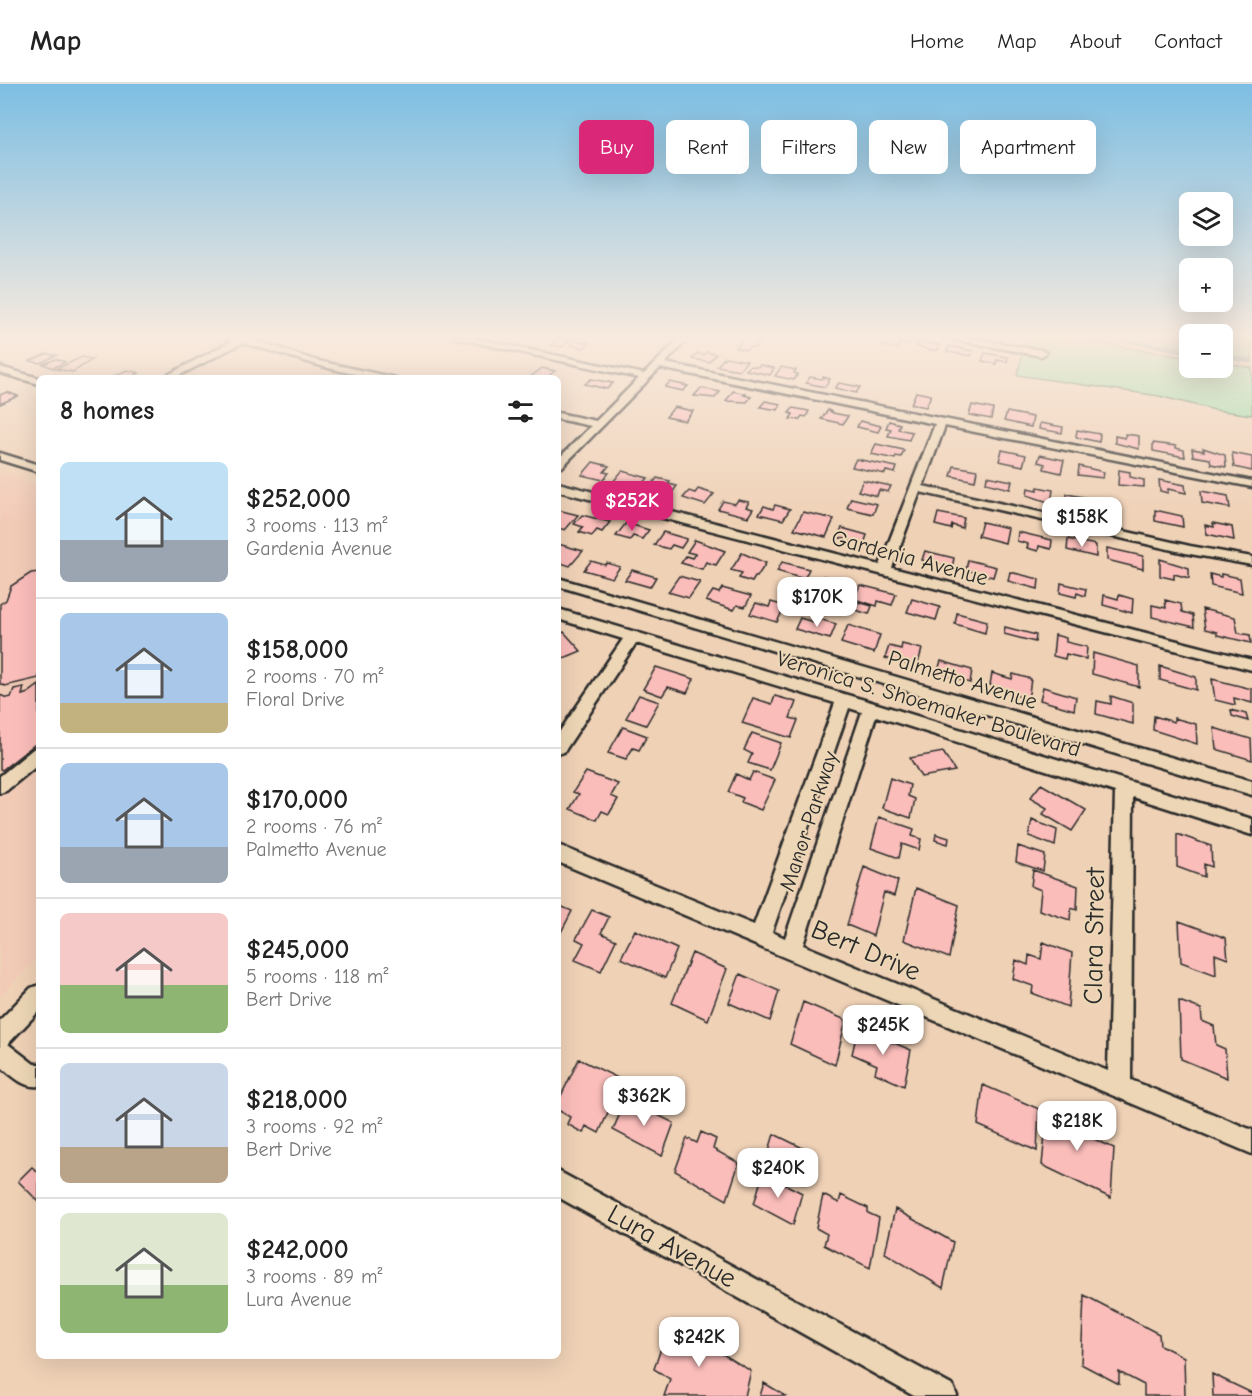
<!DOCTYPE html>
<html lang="en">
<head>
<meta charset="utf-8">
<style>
  :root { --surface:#fff; --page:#f6f6f6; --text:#222; --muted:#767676; --line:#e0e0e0; --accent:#db2777 }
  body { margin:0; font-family:"Comic Neue",sans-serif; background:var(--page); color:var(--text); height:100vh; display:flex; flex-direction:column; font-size:22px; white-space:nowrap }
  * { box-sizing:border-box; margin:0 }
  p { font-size:20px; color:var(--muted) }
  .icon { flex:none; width:33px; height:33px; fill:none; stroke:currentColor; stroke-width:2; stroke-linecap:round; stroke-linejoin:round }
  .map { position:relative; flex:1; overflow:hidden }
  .sheet { position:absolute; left:36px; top:291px; width:525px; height:984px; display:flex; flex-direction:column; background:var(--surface); border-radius:9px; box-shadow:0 6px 24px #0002 }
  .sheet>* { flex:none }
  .top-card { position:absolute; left:579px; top:36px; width:570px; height:54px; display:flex; gap:12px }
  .buttons { position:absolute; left:1179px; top:108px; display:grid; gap:12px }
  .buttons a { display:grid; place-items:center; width:54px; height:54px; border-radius:9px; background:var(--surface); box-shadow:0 6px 24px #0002; font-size:30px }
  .price { position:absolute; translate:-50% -51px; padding:0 14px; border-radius:12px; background:#fff; color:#222; font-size:20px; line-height:39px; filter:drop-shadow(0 2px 3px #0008) }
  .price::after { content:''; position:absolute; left:50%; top:36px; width:18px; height:14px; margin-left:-9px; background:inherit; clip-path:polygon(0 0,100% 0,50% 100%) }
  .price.on { background:var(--accent); color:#fff }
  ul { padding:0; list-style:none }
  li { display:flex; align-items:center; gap:18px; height:150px; padding:0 24px }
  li+li { border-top:2px solid var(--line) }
  li span { display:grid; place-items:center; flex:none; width:168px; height:120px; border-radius:9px; color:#555 }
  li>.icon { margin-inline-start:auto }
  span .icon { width:72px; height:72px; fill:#fffc; stroke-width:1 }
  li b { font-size:26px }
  h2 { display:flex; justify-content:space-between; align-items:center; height:72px; padding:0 24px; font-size:26px }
  .tag { padding:0 21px; border-radius:9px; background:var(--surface); box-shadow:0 6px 24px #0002; font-size:21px; line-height:54px }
  .tag.on { background:var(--accent); color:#fff }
  header { display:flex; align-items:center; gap:36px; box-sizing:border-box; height:84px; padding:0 30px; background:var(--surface); border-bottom:2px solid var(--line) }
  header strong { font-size:28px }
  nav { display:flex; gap:33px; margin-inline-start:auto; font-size:21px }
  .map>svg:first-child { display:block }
</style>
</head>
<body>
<header>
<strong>Map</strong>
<nav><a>Home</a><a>Map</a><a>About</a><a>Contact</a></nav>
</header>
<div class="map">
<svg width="1252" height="1312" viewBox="0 0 1252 1312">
  <rect width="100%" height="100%" fill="#efd1b6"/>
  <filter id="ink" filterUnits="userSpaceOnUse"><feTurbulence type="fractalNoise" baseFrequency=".0167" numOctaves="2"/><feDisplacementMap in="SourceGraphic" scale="12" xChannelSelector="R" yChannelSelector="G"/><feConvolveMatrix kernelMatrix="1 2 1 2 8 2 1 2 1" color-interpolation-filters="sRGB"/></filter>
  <g filter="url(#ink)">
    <path fill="#f2cbb7" d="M4 389 39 401V873L0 912V391Z"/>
    <path fill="#99dca8" stroke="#62846a" stroke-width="1.5" d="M1027 253H1065L1189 274 1190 284H1222L1223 279 1252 284V331L1215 326 1159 312 1017 291Z
      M1109 253H1189V266Z
      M1223 253H1252V276L1223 271Z"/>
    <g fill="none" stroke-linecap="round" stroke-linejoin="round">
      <path stroke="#5d8c95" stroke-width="3" d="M1102 253 1190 268
        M1222 273 1252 278"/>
    </g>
    <path fill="#fabdba" stroke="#2b2b2b" stroke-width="1.5" d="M560 253H574L562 263 551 261Z
      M744 253H763L755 264 749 263 746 266 736 264Z
      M886 253H895L910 256 908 261 900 259 897 265 882 262Z
      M576 257 590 259 584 264 570 261Z
      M918 257 940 261 938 266H929L916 262Z
      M949 262 973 267 971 272 947 268Z
      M706 268 716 270 709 278 692 275 697 269 703 271Z
      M985 269 1008 273 1007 278 997 276 996 280 982 277Z
      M46 270 57 271 40 279 30 277Z
      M82 273 93 275 73 288 56 285Z
      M725 273 747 277 739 286 717 282Z
      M56 275 65 278 53 284 43 280Z
      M760 281 774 284 770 291 746 286 750 282 758 283Z
      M781 283 796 286 794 289 798 290 794 296 775 292Z
      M542 284 555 287 546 294H529Z
      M127 286 139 289 129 294H110Z
      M810 293 822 295 823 293 830 295 825 303 806 299Z
      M591 295 613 299 607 305 585 300Z
      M670 298 688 302 683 307 665 303Z
      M839 299 860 303 856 309 835 304Z
      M701 304 720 308 715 314 694 312Z
      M733 307 746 310 744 311 751 313 747 318 726 317Z
      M7 308 18 312 0 320V311Z
      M916 308 931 311 926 323 911 320Z
      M765 317 781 320 778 326 760 323Z
      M972 321 993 325 991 335 969 331Z
      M674 323 693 327 685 337 666 333Z
      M793 324 809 327 806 333 802 332 799 336 790 335 793 330 789 329Z
      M828 326 833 329 848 332 843 340 821 335Z
      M1007 328 1033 333 1031 343 1004 337Z
      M860 337 881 342 878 348 857 343Z
      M889 337 900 340 898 345 912 348 909 356 888 352 891 345 886 344Z
      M1040 339 1063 343 1062 349 1039 345Z
      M1077 346 1100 350 1099 358 1076 353Z
      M1125 350 1139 352V365L1115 359V352L1125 354Z
      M1153 359 1176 362V364L1184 366 1185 373 1153 367Z
      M876 360 904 366 901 373 896 372 895 375 871 370Z
      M1203 364 1225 371 1226 383 1211 380 1210 375 1193 372 1192 365 1204 367Z
      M1002 366 1026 371 1023 382 999 377Z
      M1232 369 1252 373V387L1234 383Z
      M1040 371 1064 376 1061 389 1044 385 1045 380 1038 378Z
      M856 375 897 383 895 389 886 387 885 390 852 383Z
      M593 378 609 382 604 388 609 389 603 396 582 391Z
      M954 382 977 386 975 397 951 392Z
      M1079 382 1104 388 1103 394 1078 391Z
      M1119 386 1130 388V393L1144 396V403L1118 401Z
      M622 387 648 394 643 400 638 399 633 405 612 399Z
      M987 392 1012 397 1010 405 986 399Z
      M657 394 670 397 668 400 677 402 668 414 646 408Z
      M863 396 891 402 888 408 879 406 877 412 858 407Z
      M1159 396 1185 401 1186 409 1168 405V409L1160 407Z
      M1038 403 1053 406 1051 419 1027 411 1028 404 1037 406Z
      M698 405 714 410 705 421 683 414 689 407 695 409Z
      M1201 407 1228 412 1230 424 1202 419Z
      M1067 410 1094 415 1093 423 1067 418Z
      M851 414 877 420 873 430 847 424Z
      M738 416 749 418 746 423 753 425 748 433 718 425 723 417 735 420Z
      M775 421 790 425 783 436 759 430 764 422 773 425Z
      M558 426 578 431 565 446 558 444Z
      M1155 426 1182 432 1183 443 1155 437Z
      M803 428 834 435 826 453 794 445Z
      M938 429 964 434 962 444 952 441 951 445 935 441Z
      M582 431 610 438 602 448 597 446 592 452 579 448 583 443 574 440Z
      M982 438 1008 444 1005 459 978 452Z
      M626 439 649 446 642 455 633 452 630 456 616 452Z
      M1213 439 1232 443 1234 456 1207 450 1205 441 1214 443Z
      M842 444 867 451 864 460 837 453Z
      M663 448 687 455 681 464 672 461 669 465 654 461Z
      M1018 448 1052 456 1051 465 1039 462 1038 467 1027 464 1028 460 1017 457Z
      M1068 455 1096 461V473L1067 466Z
      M695 456 725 467 716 481 706 478 702 485 681 479 686 472 692 474 695 470 687 468Z
      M558 460 583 467 570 482 558 478Z
      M1107 464 1143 472V485L1107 476Z
      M925 467 954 474 952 484 922 476Z
      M742 469 766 479 757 493H755L752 498 739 494 742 489 731 486Z
      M1160 475 1189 484V494L1174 490V495L1160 492Z
      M968 476 996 483 993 493 966 486Z
      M591 477 605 481 607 479 620 483 612 494 584 486Z
      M782 478 809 485 804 495 777 487Z
      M632 486 656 493 650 503 625 496Z
      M39 488V594L5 602 0 600V520L6 516 11 502 31 489Z
      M1010 488 1039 495 1038 505 1008 497Z
      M1210 490 1221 493V490L1240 494 1242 509 1211 502Z
      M679 492 700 498 689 514 668 508Z
      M823 492 850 499 844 514 828 510 827 514 815 511Z
      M1061 499 1086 505 1085 512 1077 509 1076 513 1060 509Z
      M860 501 896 510 892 521 878 517 877 522 854 515Z
      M722 504 751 512 745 523 737 521 734 526 706 517 713 507 719 509Z
      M1104 511 1118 515 1119 511 1133 515 1132 529 1103 521Z
      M912 515 940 523 936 536 907 528Z
      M1165 516 1181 520 1182 528 1193 531 1194 543 1152 533V521L1166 524Z
      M771 518 785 522 777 538 750 530 756 519 769 523Z
      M858 518 872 522 869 530 855 526Z
      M1202 525 1235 533 1238 549 1250 551 1251 559 1217 551V548L1205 545Z
      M957 529 987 537 985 549 955 540Z
      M800 534 817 539 819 535 836 540 830 555 795 545Z
      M848 541 880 551 874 569 841 559Z
      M1005 543 1036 551 1035 558 1004 550Z
      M564 548 581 567 564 574 558 567V551Z
      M1055 551 1066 554V558L1087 563 1086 575 1066 570 1065 575 1053 572Z
      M902 560 922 565 917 583 885 574 889 562 901 565Z
      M1093 569 1139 582V603L1092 590Z
      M941 577 972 586 970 599 937 589Z
      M1160 582 1196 593V606L1160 596Z
      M656 583 694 595 687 609 668 603 662 612 643 605Z
      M992 589 1012 595 1013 590 1031 595 1028 616 990 601Z
      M1212 595 1252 605V619L1234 614 1235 621 1215 616Z
      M39 601V657L2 686 0 685V611L7 614 11 613 14 605 24 603 22 611 28 609Z
      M1043 603 1076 613 1074 626 1040 616Z
      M639 611 659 618 646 641 626 634Z
      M775 612 796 618 790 634 798 636 791 654 742 639 753 614 772 620Z
      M1111 612 1133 619V640L1096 630 1097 617 1111 620Z
      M1231 626 1246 630 1248 637 1232 632Z
      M1154 632 1174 638V634L1196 640 1197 660 1153 646Z
      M623 643 647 652 639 666 633 664 626 675 608 669Z
      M1214 644 1251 655 1252 676 1216 665Z
      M752 649 781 659 770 686 748 679 752 670 744 666Z
      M943 668 955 687 921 693 910 674Z
      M586 688 618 700 611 712 618 715 609 730 602 727 597 736 570 725 579 710 573 708Z
      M753 688 775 696 761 726 741 718 743 714 728 708 736 690 749 696Z
      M890 694 910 701 908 712 915 715 911 734 882 724Z
      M1041 700 1086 726 1072 747 1043 730 1047 724 1030 714Z
      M879 733 914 745 912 752 921 755 919 766 902 760 899 774 871 764Z
      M1032 736 1057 746 1055 762 1029 752Z
      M936 750 949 754 948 760 935 756Z
      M1177 750 1211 762 1212 783 1204 780V793L1177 783Z
      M1018 762 1045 771 1043 787 1016 778Z
      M864 783 898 797 894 812 884 808 873 852 847 841Z
      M1033 786 1078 802 1077 826 1071 824 1070 836 1039 826 1041 806 1031 802Z
      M916 804 959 821 949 874 904 856Z
      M558 821 572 827 558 854Z
      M592 826 609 833 601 849 616 856 601 887 575 876 584 859 576 855Z
      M1179 837 1226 854 1228 875 1215 870 1216 891 1181 878Z
      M635 846 677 865 665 894 621 874Z
      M1043 858 1072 869 1068 923 1032 909 1033 902 1013 895 1016 876 1028 881 1029 871 1041 875Z
      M692 869 727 885 708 936 672 919Z
      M740 890 779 907 770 937 729 919Z
      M1179 917 1201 925 1202 937 1214 942 1216 961 1225 965 1227 994 1181 975Z
      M803 918 846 936 835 981 790 960Z
      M858 944 911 966 904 1002 875 989 877 981 852 970Z
      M579 975 622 996 599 1049 586 1042 583 1049 567 1040 570 1033 558 1026V1018Z
      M983 1001 1039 1025 1037 1067 978 1041Z
      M626 1015 674 1039 662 1072 613 1046Z
      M1048 1019 1084 1036 1083 1050 1114 1064 1111 1114 1042 1081Z
      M701 1048 716 1055 713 1065 739 1079 727 1116 675 1087 687 1054 697 1059Z
      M774 1050 813 1069 805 1100 765 1080Z
      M32 1083 39 1089V1118L18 1097Z
      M763 1089 802 1109 793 1141 754 1120Z
      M823 1111 839 1119 841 1111 868 1124V1129L879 1134 870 1184 824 1161 827 1150 816 1144Z
      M895 1125 953 1158 943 1204 885 1169Z
      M1084 1211 1159 1250 1160 1261 1184 1273 1185 1312H1144V1301L1119 1288V1300L1081 1280Z
      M670 1238 751 1287 745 1312H664L670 1295 654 1285Z
      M1212 1290 1252 1309V1312H1213Z
      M764 1299 786 1312H760Z"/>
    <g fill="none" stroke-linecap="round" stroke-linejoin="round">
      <defs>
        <path id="minor" d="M223 253H246L314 276 396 294C342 294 293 271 242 259L174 294H162L232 257Z
          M451 253H469L644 290 681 253H690L665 279 1252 397V403L945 342 923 402 1190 462 1252 473V481L1190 470 920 408 892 484 1252 576V586L558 407V399L880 481 935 340 660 284 562 383 558 384V375L591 342 558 335V329L596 337 639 294Z
          M941 253H962L1041 266 1046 269 1041 272Z
          M0 283 39 294V300L0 289Z
          M0 369 39 381V388L0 376Z
          M558 494 1252 697V711L558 502Z
          M558 525 871 618 1252 735V751L1133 713 1131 996 1252 1046V1070L558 778V761L754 841 835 619 636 559 564 668 558 670V650L623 555 558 535ZM849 624 862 628 785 854 772 848ZM876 632 1115 708 1108 987 803 861Z
          M39 663V680L6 707 0 709V692L33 665Z
          M39 901V927L8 960 34 980H39V1002C23 1004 12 991 0 982V936L31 904Z
          M558 1087 953 1302 957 1312H914L558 1113Z"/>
      </defs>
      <use href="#minor" stroke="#2b2b2b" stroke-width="5"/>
      <use href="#minor" fill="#ecd6b5" fill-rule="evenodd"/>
    </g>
  </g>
  <linearGradient id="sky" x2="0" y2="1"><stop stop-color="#7dbee3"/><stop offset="0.58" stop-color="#f8eade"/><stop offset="1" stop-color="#f8eade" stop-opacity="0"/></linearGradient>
  <rect width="1252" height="437" fill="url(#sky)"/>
  <g text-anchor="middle" stroke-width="4.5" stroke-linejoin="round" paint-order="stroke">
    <g font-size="22" fill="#2b2b2b" stroke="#ecd6b5">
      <text transform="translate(910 473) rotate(15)" y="8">Gardenia Avenue</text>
      <text transform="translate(963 595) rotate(17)" y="8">Palmetto Avenue</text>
      <text transform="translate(929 619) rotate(17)" y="8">Veronica S. Shoemaker Boulevard</text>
      <text transform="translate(808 737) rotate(-72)" y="8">Manor Parkway</text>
    </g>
    <g font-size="27" fill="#2b2b2b" stroke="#ecd6b5">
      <text transform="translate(1094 852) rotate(-89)" y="9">Clara Street</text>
      <text transform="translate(866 866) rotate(23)" y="9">Bert Drive</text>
      <text transform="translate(672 1162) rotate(29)" y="9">Lura Avenue</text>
    </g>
  </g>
</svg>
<div class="buttons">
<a><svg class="icon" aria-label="layers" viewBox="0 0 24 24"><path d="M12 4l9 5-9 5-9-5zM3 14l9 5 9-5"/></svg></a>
<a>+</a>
<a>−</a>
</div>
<b class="price on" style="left:632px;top:448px">$252K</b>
<b class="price" style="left:1082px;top:464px">$158K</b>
<b class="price" style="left:817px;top:544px">$170K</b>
<b class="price" style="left:883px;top:972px">$245K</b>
<b class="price" style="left:644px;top:1043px">$362K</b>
<b class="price" style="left:1077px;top:1068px">$218K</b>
<b class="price" style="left:778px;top:1115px">$240K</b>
<b class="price" style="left:699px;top:1284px">$242K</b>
<div class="top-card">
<a class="tag on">Buy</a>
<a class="tag">Rent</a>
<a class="tag">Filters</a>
<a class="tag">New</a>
<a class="tag">Apartment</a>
</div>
<section class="sheet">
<h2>8 homes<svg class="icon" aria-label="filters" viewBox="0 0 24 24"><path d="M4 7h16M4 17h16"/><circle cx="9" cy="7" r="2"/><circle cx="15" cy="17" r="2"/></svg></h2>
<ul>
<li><span style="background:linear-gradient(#bfe0f5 65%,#9aa5b1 0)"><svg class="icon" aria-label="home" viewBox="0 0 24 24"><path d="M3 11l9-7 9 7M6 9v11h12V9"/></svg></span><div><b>$252,000</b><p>3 rooms · 113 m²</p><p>Gardenia Avenue</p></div></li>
<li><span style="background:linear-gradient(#a9c7e8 75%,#c2b280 0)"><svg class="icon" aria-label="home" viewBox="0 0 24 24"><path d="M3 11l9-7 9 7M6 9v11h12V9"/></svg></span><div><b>$158,000</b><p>2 rooms · 70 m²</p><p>Floral Drive</p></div></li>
<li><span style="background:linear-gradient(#a9c7e8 70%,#9aa5b1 0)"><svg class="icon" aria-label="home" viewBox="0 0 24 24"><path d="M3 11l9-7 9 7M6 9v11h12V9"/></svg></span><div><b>$170,000</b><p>2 rooms · 76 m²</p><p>Palmetto Avenue</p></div></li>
<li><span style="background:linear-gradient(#f6c9c9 60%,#8fb573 0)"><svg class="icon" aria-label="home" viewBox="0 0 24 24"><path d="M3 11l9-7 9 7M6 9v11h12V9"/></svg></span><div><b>$245,000</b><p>5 rooms · 118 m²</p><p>Bert Drive</p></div></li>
<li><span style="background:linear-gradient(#c9d6e8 70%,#b9a48a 0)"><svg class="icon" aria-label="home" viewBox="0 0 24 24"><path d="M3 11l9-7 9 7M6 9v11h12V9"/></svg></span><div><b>$218,000</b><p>3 rooms · 92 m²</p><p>Bert Drive</p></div></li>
<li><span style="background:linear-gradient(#dfe7d0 60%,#8fb573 0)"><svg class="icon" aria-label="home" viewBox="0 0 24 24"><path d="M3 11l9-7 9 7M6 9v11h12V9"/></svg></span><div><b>$242,000</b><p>3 rooms · 89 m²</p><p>Lura Avenue</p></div></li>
</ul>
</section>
</div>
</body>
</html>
